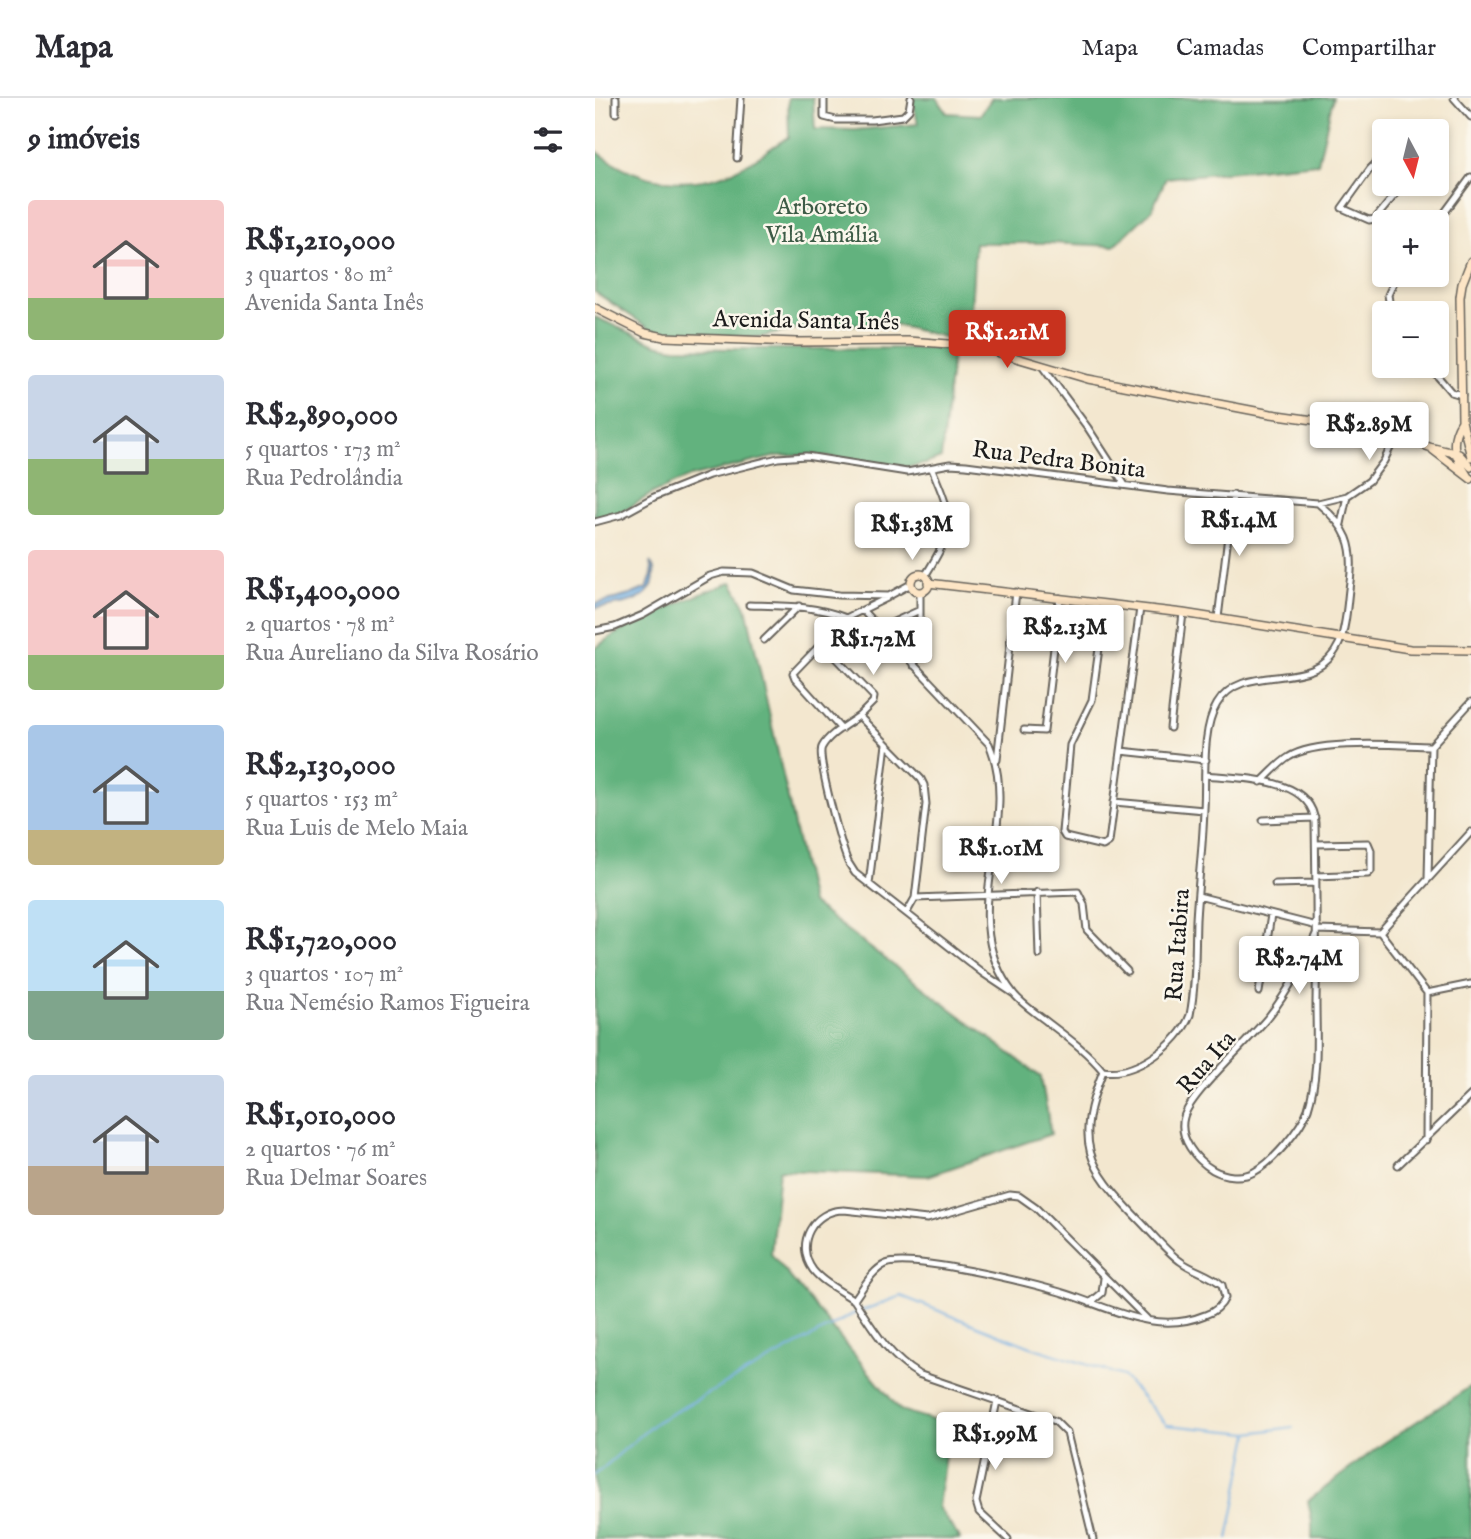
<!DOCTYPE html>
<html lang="pt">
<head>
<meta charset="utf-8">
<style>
  :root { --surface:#fff; --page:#f2f2f3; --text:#2b2b33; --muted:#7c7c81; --line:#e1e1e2; --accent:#c8321e }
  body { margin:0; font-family:"IM FELL English",serif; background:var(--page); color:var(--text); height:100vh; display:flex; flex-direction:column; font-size:26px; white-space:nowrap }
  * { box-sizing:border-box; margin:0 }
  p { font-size:23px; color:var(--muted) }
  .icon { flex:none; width:38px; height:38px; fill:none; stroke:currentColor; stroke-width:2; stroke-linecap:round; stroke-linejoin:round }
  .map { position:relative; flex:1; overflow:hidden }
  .side { display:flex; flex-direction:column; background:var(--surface); width:595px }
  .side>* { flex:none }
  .needle { width:46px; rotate:173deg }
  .fabs { position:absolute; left:777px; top:21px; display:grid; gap:14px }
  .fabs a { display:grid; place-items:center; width:77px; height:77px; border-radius:7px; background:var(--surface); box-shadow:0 4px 10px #0003; font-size:35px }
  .price { position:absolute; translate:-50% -60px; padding:0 16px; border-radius:7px; background:#fff; color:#222; font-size:23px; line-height:46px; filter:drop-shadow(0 2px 4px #0008) }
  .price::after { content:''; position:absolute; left:50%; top:42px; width:21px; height:16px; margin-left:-10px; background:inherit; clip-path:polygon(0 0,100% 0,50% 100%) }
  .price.on { background:var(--accent); color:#fff }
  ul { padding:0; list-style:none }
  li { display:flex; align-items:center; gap:21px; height:175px; padding:0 28px }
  li span { display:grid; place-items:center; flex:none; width:196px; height:140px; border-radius:7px; color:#555 }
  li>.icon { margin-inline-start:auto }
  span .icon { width:84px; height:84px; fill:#fffc; stroke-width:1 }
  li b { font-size:30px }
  h2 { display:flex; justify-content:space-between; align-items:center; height:84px; padding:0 28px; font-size:30px }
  header { display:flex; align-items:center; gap:42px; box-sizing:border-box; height:98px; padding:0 35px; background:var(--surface); border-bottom:2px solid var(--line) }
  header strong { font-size:33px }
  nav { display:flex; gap:38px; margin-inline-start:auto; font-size:24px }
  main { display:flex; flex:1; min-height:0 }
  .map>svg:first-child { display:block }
</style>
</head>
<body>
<header>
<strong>Mapa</strong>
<nav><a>Mapa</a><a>Camadas</a><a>Compartilhar</a></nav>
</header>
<main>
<section class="side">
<h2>9 imóveis<svg class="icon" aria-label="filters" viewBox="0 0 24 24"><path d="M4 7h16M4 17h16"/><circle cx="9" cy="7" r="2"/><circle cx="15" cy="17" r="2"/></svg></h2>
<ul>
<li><span style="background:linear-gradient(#f6c9c9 70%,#8fb573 0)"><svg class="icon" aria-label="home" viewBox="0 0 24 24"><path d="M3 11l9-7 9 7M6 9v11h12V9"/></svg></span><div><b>R$1,210,000</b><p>3 quartos · 80 m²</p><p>Avenida Santa Inês</p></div></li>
<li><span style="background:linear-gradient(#c9d6e8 60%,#8fb573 0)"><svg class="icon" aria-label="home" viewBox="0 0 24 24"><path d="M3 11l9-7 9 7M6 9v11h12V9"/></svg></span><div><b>R$2,890,000</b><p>5 quartos · 173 m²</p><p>Rua Pedrolândia</p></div></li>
<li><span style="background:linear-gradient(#f6c9c9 75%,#8fb573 0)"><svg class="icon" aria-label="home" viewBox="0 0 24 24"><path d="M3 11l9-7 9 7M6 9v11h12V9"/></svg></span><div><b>R$1,400,000</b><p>2 quartos · 78 m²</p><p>Rua Aureliano da Silva Rosário</p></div></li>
<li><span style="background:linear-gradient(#a9c7e8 75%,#c2b280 0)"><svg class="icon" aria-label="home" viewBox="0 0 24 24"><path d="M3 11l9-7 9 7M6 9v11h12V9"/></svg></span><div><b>R$2,130,000</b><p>5 quartos · 153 m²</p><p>Rua Luis de Melo Maia</p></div></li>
<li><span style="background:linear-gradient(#bfe0f5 65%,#7fa58c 0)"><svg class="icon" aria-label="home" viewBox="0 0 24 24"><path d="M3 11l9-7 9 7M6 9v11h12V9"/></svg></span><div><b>R$1,720,000</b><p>3 quartos · 107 m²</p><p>Rua Nemésio Ramos Figueira</p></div></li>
<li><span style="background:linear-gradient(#c9d6e8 65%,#b9a48a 0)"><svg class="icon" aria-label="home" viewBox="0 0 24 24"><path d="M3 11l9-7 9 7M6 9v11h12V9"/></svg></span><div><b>R$1,010,000</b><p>2 quartos · 76 m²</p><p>Rua Delmar Soares</p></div></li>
</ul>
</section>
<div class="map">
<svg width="876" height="1441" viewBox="0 0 876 1441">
  <rect width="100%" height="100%" fill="#fbf7ec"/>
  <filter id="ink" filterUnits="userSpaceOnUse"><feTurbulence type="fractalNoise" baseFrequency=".0143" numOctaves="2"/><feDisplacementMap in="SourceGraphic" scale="14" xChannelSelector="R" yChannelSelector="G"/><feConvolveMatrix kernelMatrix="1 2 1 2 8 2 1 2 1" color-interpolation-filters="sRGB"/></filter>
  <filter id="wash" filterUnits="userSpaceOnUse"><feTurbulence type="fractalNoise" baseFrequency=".00686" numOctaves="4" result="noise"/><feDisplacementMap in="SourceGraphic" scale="28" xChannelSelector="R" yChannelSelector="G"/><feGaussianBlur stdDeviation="1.57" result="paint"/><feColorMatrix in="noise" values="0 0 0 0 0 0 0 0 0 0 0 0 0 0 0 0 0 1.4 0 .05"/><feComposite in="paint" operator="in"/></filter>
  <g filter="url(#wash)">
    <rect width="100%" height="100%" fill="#f3e7cf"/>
    <path fill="#79cf94" stroke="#4a7658" stroke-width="2" d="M319 519 313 553 293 531Z"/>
    <path fill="#62b27e" stroke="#3f674d" stroke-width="2" d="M193 0H218L220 31 260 32 323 26 317 0H342L352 15 385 17 397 0H738L723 65 571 80 557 112 519 148 455 145H380L374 245 296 226 217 227 166 239 63 236 0 194V52C48 89 105 95 157 63 170 55 181 46 194 39Z
      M0 219 61 246 80 250 141 251 358 250 346 360 330 366 307 370 219 357 183 358 94 379 58 395 29 413 0 422Z
      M137 484 151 509 216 805 446 979 456 1036 333 1078 184 1072 176 1156 305 1312 354 1327 343 1409 365 1441H0V551C28 525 100 498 137 484Z
      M876 1288V1441H717V1423L713 1403 786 1347Z"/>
    <path fill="#70ace1" stroke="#46647e" stroke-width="2" d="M55 464C59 470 60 472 59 479 57 506 20 507 0 510V506L35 497 52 490 57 477Z"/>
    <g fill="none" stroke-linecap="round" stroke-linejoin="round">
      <path stroke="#70ace1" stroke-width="2" d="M0 1377 61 1324 258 1216 306 1198 436 1249 528 1278 572 1327 654 1335 698 1329
        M633 1441 654 1336"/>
    </g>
  </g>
  <g filter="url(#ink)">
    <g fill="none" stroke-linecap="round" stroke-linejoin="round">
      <defs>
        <path id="street" d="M21 0V15
          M229 0V19L241 22H277L308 18 314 12 316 0
          M859 0 876 19
          M789 57 775 71 747 110 774 122 780 121 809 86
          M142 60 146 0
          M842 125 876 79
          M796 215 793 197 802 177
          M447 268 493 330 530 387
          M834 268 856 294 867 297
          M0 424 26 417 59 399 114 377 183 360 211 358 312 374 355 366 371 367 573 393 723 405 752 398 774 383 789 363 802 335
          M746 426 752 398
          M330 478C360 430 359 422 337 371
          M510 506 497 602 475 647 467 734 470 739 508 748 514 744 545 510
          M154 507C187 508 220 507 251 520
          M268 513 394 646C429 727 356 817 419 896 426 905 438 913 447 920 469 937 491 952 508 973
          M623 520 638 397
          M283 531 325 512
          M0 533 20 529 48 517 115 478 129 474 158 475 199 492 244 497 294 498 316 486
          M169 542 204 508
          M227 545 279 599 278 604 264 618
          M318 567 325 535V494
          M575 630 588 515
          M246 631 200 580 198 575 251 520 292 500
          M429 632 449 633 465 500
          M526 653 611 662
          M402 662 421 494
          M610 677C645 681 717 678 720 725 721 785 722 845 721 905 721 940 724 977 713 1011 706 1031 678 1064 659 1074 646 1081 629 1078 618 1072 601 1062 583 1040 589 1019 595 996 656 941 674 918 694 893 708 864 721 836
          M666 684C675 676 684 665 694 659 721 641 802 647 836 648
          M519 704 609 712
          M668 722 720 720
          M721 746 773 745 776 752V773L773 776 721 778
          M833 781 836 648 876 604
          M274 786 291 646
          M680 786 721 785
          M442 794 444 857
          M603 798 722 828
          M320 800 483 794 489 806 492 832 532 873
          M312 814 320 800 331 706 329 687 326 681 264 618C253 626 234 636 227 649 221 659 247 750 253 764L260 775 274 786 389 876 419 896
          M722 832 785 834
          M785 834 876 734
          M785 834 832 895 876 886
          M664 894 676 817
          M508 973C540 978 584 947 595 917 601 887 600 853 601 822 603 785 608 748 609 711 611 680 606 632 622 606 649 560 720 599 744 546 752 528 752 503 755 484 760 447 752 429 724 406
          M831 1042 832 895
          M803 1067 876 997
          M259 1202C246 1193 228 1185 218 1172 199 1146 218 1112 249 1112L332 1121 415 1097 424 1098 441 1110 552 1221
          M495 1205 507 1195 509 1180
          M402 1303 381 1404 384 1414 413 1441
          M498 1441 472 1335 460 1323 323 1276C293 1258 278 1230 259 1202 268 1190 277 1172 291 1166 316 1156 435 1185 465 1194 513 1208 559 1238 610 1217 619 1214 626 1209 630 1200L627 1187C615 1176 598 1173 585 1163 570 1152 557 1135 543 1121 492 1068 479 1046 508 973"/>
        <path id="secondary" d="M876 163 867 186 865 199 867 323 876 359
          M0 210 50 235 69 239 202 244 313 243 381 248 493 281 676 316 789 332 834 349 864 356 876 369
          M867 323C854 343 859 358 872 377
          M838 352 876 381
          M316 485a9 9 0 1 1 18 0a9 9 0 1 1-18 0Z
          M333 485 588 515 815 551 876 552"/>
      </defs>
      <use href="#street" stroke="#67635b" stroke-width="9"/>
      <use href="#secondary" stroke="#67635b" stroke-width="10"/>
      <use href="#street" stroke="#fff" stroke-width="5"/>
      <use href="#secondary" stroke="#fde5c5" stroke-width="7"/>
    </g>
  </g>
  <g text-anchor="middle" stroke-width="5" stroke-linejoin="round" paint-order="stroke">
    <g font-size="24" fill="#3d5b46" stroke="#fbf7ec">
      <text x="227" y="116">Arboreto<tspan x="227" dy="28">Vila Amália</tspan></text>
    </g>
    <g font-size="24" fill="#1c1c1c" stroke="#fbf7ec">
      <text transform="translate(211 222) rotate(1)" y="8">Avenida Santa Inês</text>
      <text transform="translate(464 361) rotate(7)" y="8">Rua Pedra Bonita</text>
      <text transform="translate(582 847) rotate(-86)" y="8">Rua Itabira</text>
      <text transform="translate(611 964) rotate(-49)" y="8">Rua Ita</text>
    </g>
  </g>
</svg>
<div class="fabs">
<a><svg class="needle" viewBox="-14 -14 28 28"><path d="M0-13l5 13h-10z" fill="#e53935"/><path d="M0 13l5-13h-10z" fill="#7c7c81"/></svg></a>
<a>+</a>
<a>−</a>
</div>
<b class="price on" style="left:412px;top:272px">R$1.21M</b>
<b class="price" style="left:774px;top:364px">R$2.89M</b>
<b class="price" style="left:644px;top:460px">R$1.4M</b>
<b class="price" style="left:317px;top:464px">R$1.38M</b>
<b class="price" style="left:470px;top:567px">R$2.13M</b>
<b class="price" style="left:278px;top:579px">R$1.72M</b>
<b class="price" style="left:406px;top:788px">R$1.01M</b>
<b class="price" style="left:704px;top:898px">R$2.74M</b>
<b class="price" style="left:400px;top:1374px">R$1.99M</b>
</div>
</main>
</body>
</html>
